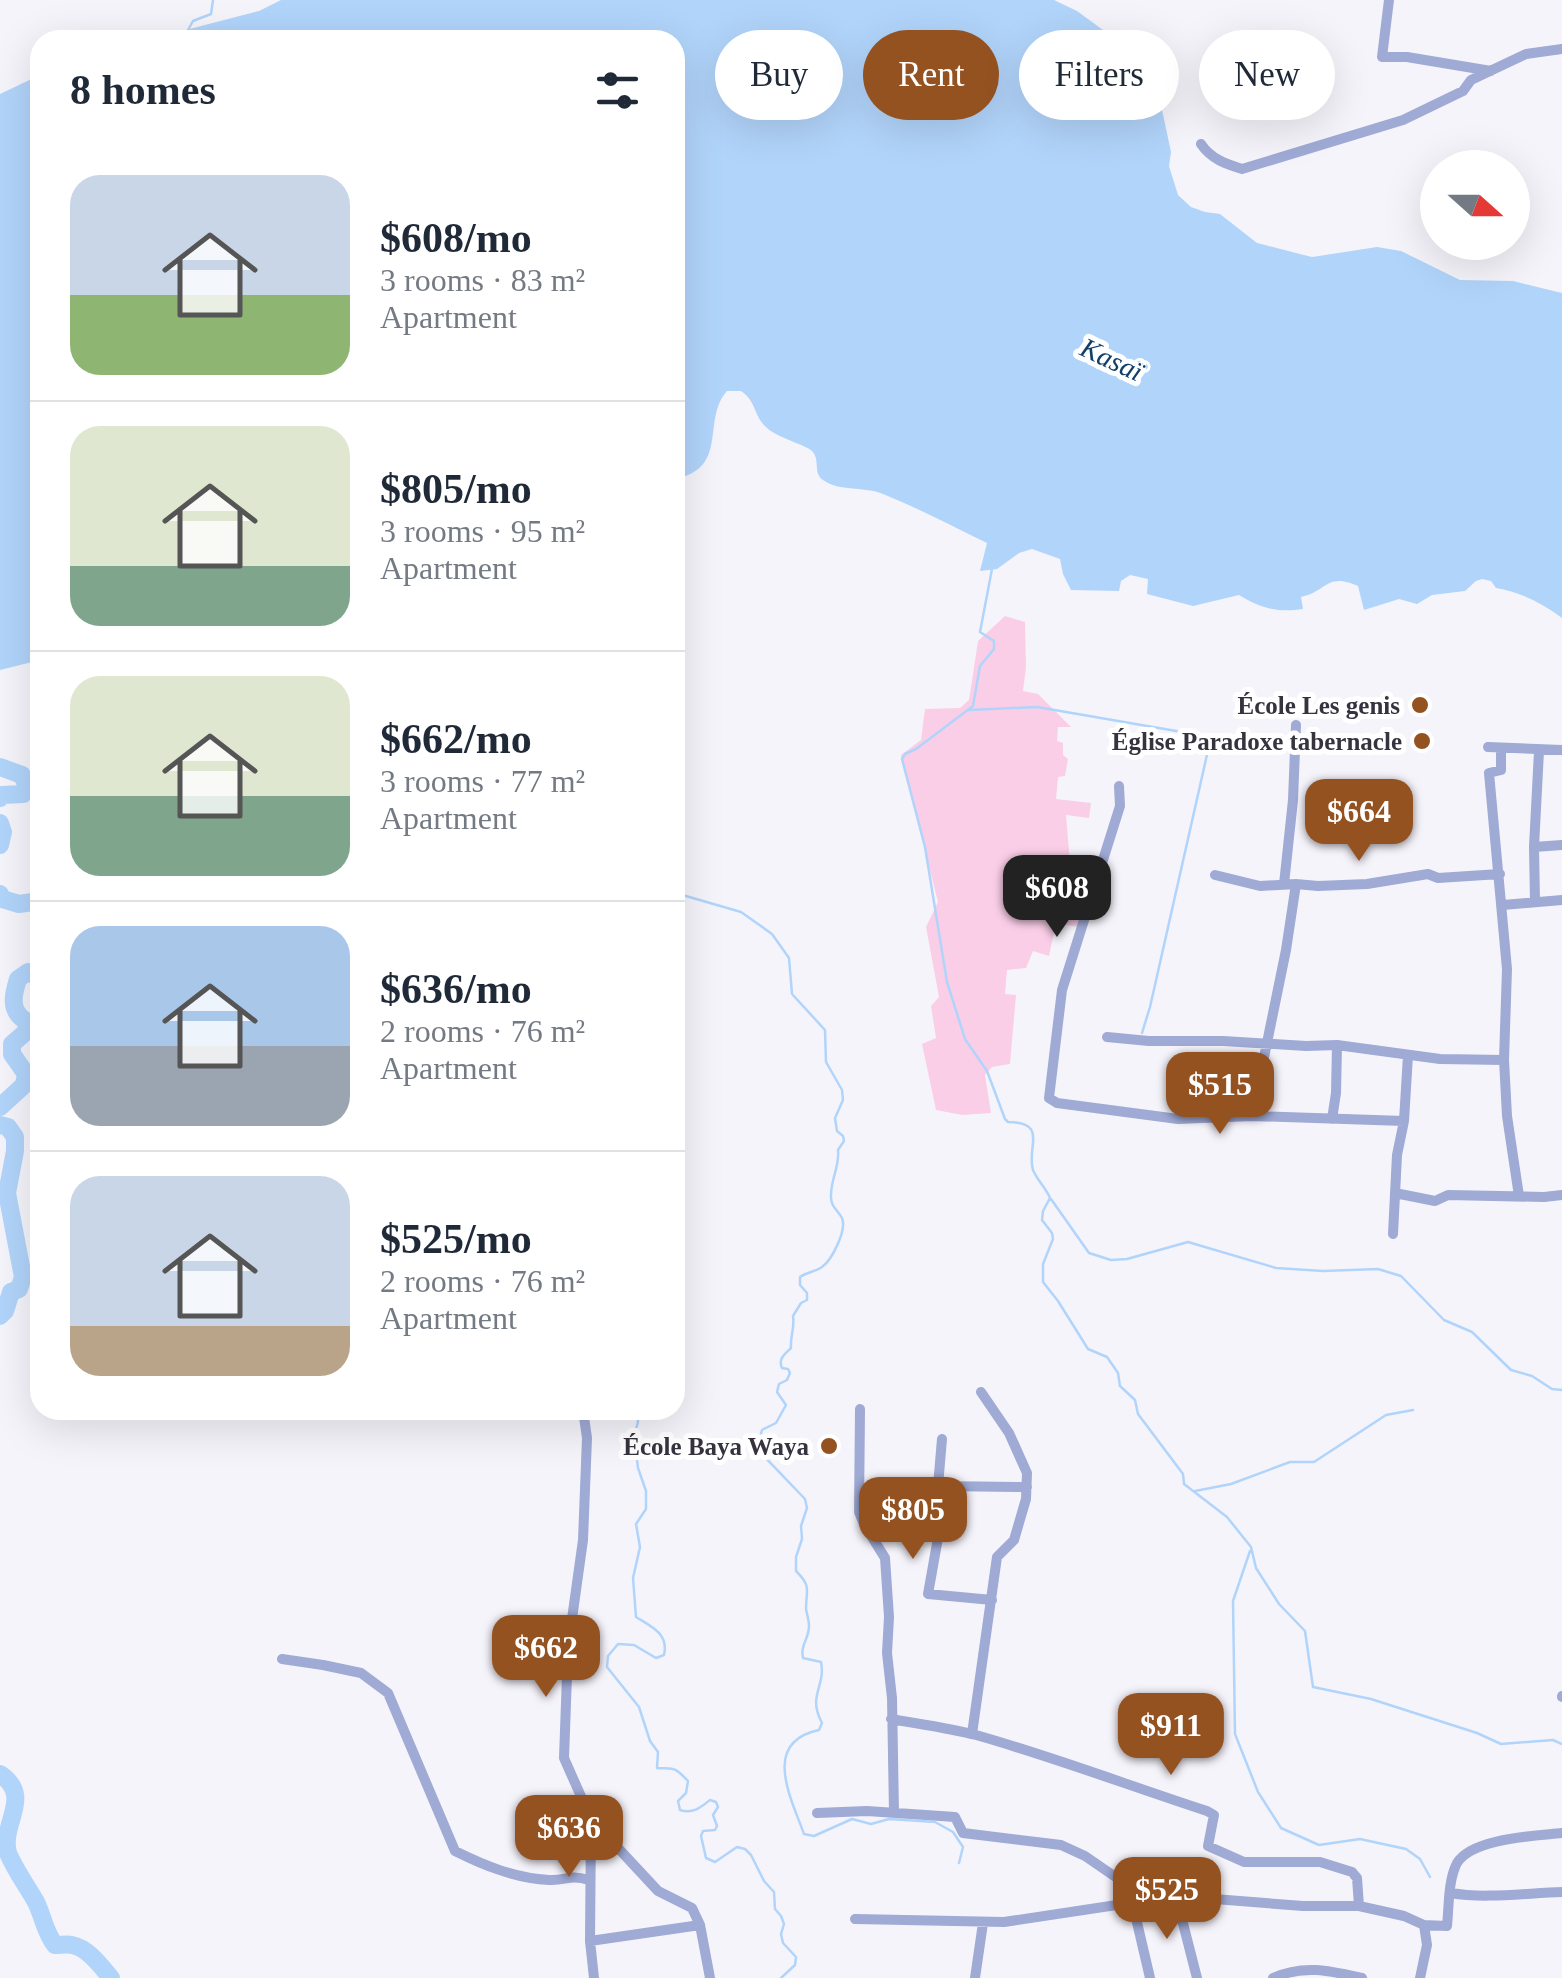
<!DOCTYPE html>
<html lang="en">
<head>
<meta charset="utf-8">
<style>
  :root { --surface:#fff; --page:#f2f2f3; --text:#1f2937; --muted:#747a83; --line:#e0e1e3; --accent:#945221 }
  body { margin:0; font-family:Georgia,serif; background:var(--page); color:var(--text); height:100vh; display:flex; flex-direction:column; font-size:38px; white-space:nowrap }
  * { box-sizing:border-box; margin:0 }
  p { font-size:32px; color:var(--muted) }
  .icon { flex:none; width:55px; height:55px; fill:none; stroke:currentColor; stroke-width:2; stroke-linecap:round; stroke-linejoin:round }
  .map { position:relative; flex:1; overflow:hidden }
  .sheet { position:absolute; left:30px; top:30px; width:655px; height:1390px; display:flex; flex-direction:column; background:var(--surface); border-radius:30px; box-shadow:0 10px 40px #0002 }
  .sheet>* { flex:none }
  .top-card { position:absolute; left:715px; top:30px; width:695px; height:90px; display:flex; gap:20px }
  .needle { width:65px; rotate:111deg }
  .fabs { position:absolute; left:1420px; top:150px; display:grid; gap:20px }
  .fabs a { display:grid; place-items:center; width:110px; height:110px; border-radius:50%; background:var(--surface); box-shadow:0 10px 40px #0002; font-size:50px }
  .price { position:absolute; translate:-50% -85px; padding:0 22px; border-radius:20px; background:var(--accent); color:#fff; font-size:32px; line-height:65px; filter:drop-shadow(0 2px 5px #0008) }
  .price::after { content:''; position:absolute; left:50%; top:60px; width:30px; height:22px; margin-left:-15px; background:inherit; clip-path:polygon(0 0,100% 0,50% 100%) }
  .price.on { background:#222; color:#fff }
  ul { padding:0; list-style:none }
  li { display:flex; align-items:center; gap:30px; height:250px; padding:0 40px }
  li+li { border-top:2px solid var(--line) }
  li span { display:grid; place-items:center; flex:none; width:280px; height:200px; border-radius:30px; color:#555 }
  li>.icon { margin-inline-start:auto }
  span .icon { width:120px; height:120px; fill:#fffc; stroke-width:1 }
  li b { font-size:42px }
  h2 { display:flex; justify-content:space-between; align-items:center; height:120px; padding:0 40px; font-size:42px }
  .chip { padding:0 35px; border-radius:45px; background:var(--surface); box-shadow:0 10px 40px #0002; font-size:35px; line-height:90px }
  .chip.on { background:var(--accent); color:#fff }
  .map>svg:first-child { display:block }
</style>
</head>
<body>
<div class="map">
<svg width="1562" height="1978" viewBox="0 0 1562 1978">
  <rect width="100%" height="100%" fill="#f6f4fb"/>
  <path fill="#facee7" d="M1005 616 1025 622 1026 667 1023 691 1038 694 1071 727H1058L1057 741 1063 743V755L1068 759 1065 776 1058 777 1056 799 1091 803 1089 818 1066 815 1070 863 1096 868 1079 927 1056 923 1049 956 1033 951 1026 968 1007 970 1005 994 1016 995 1010 1064 992 1067 985 1075 991 1113 962 1115 936 1110 922 1044 936 1038 931 1006 939 997 926 927 938 902 901 755 921 740 925 709 960 708 969 700 978 641Z"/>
  <path fill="#b1d4fa" d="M281 0H1054L1077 11 1103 30 1106 41 1115 56 1148 94 1161 105 1171 152 1169 166 1178 195 1191 207 1205 212 1220 214 1257 243 1300 254 1312 257 1377 247 1401 251 1460 280 1513 281 1562 293V618C1542 603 1520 592 1496 588L1491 581 1482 579 1476 581 1465 591 1432 595 1417 604 1399 599 1364 610 1358 586C1326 572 1328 591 1301 597L1303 609C1278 613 1260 608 1239 595L1193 606 1147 594 1148 579 1130 575 1121 581 1119 591 1071 590 1063 574 1060 559 1032 549 1019 553 997 569 980 571 987 543C952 526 918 508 883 494 865 486 839 492 823 480 813 473 820 461 813 452 806 444 778 439 766 427 753 415 757 402 741 391H727C701 420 730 468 675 479V40H147L259 11Z
    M40 75V660L0 670V94Z"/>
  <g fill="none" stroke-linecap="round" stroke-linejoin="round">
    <path stroke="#b1d4fa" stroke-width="2.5" d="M188 30 193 21 211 14 213 0
      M992 569 980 632 994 641V649L980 666 973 706 916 749 905 754 902 759 925 847 947 982 965 1039 987 1071 1005 1119 1008 1122C1049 1122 1026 1148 1033 1170 1037 1180 1046 1188 1050 1198L1043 1211 1042 1220 1052 1233 1053 1239 1043 1264V1282L1058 1301 1088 1349 1107 1357 1118 1373 1120 1386 1135 1400 1138 1414 1183 1474 1184 1484 1227 1517 1251 1547 1256 1568 1279 1604 1305 1631 1313 1687 1371 1699 1477 1733 1501 1744 1553 1740 1562 1744
      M969 710 1037 707 1211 737 1150 1007 1142 1033
      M675 897 679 894 741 912 772 934 789 958 792 994 825 1030 826 1062 842 1090 843 1100 835 1118 837 1131 843 1136 844 1141 838 1150C840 1166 830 1181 831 1197 831 1207 837 1209 842 1218 847 1230 832 1260 822 1267 815 1272 807 1272 800 1277V1285L807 1293V1300L801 1303 793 1316C795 1328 790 1336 791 1348 784 1355 778 1359 782 1368L788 1369 790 1373 787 1380 779 1384 777 1392 786 1405 776 1423 762 1430 759 1441V1451L805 1499 807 1508 801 1526 802 1539 796 1557V1571C812 1587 806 1589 806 1609 807 1615 809 1620 809 1626 809 1639 800 1645 803 1658L821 1662C826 1687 807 1695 822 1723L819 1730C761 1742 791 1798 804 1834L814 1836 852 1819 871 1824 889 1819 935 1822 953 1832 963 1847 959 1863
      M1051 1199 1089 1253 1111 1260 1127 1259 1188 1242 1276 1268 1323 1271 1378 1269 1401 1276 1444 1320 1472 1332 1511 1370 1532 1376 1552 1389 1562 1390
      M637 1410 638 1422 634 1436 638 1468 646 1491V1509L636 1524 640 1547 633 1578 636 1617C652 1627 669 1634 664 1655L656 1658 634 1645 618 1644 608 1656 607 1667 639 1707 650 1741 658 1752 657 1768C675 1769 674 1766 688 1781L686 1793 678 1801 680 1810C693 1814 700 1808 710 1800L716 1802 718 1807 713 1815 717 1826 715 1830 703 1831 701 1836 706 1858 715 1862 737 1847 745 1849 751 1855 764 1881 774 1892 775 1909 781 1916 784 1924 781 1934 783 1943 796 1957 795 1965 781 1978
      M1195 1491 1231 1484 1290 1462H1314L1386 1415 1413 1410
      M1250 1551 1233 1601 1235 1734 1258 1792 1281 1828 1319 1845 1360 1839 1406 1849 1420 1859 1430 1877"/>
    <path stroke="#b1d4fa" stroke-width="18" d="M0 767 22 775 26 784 23 794 2 795 0 798
      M0 823 3 832 0 845
      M0 894 2 899 19 904 40 901
      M0 1107 24 1085 26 1074 12 1054V1044L27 1031 26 1021C9 1011 13 995 18 979L28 972 40 978
      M0 1125 8 1127 15 1137V1151L7 1193 23 1277 19 1289 11 1292 5 1311 0 1316
      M0 1774C34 1797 0 1823 8 1853 15 1870 27 1886 36 1902 43 1916 45 1933 55 1945 61 1945 67 1944 72 1945 88 1948 101 1966 111 1978"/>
    <path stroke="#9faad5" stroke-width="10" d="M1389 0 1382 57H1407L1491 71
      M1201 144C1211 159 1226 164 1242 169L1403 120 1463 91 1471 80 1526 54 1562 49
      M1488 747 1562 750
      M1501 748V770L1489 773 1507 969 1504 1060 1507 1116 1519 1196
      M1119 786 1120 806 1062 990 1049 1098 1057 1103 1178 1119 1252 1116 1404 1121
      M1534 847 1562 845
      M1215 875 1260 886 1296 884 1318 886 1367 884 1428 874 1438 878 1500 874
      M1284 884 1293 800 1296 725
      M1535 902 1534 847 1539 751
      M1503 905 1562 900
      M1107 1037 1149 1041H1223L1306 1046 1337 1045 1440 1059 1504 1060
      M1252 1116 1286 950 1296 884
      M1332 1119 1336 1093 1337 1045
      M1395 1193 1435 1201 1448 1195 1544 1197 1562 1195
      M1393 1234 1397 1155 1404 1121 1408 1055
      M860 1409 859 1512 864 1524 885 1558 889 1617 887 1653 892 1698 894 1813
      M583 1410 587 1438 583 1540 571 1626 574 1642 567 1675 564 1758 591 1819 658 1891 692 1908 700 1925 710 1978
      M942 1439 938 1486 941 1521 928 1594 992 1600
      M861 1493 938 1486 1027 1487
      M282 1659 323 1665 361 1673 388 1693 455 1851C485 1866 515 1878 549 1880 567 1881 568 1874 589 1880
      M1562 1696V1697
      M891 1719C919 1724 949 1728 976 1735 1054 1757 1130 1786 1207 1811L1214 1815 1208 1846 1244 1862H1320L1352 1872 1357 1878 1359 1906
      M972 1734 997 1557 1014 1540 1026 1499 1027 1473 1009 1433 981 1392
      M817 1813 867 1811 955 1817 963 1833 1061 1845 1085 1856 1117 1878 1132 1901 1150 1978
      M591 1819 590 1941 594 1978
      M1451 1893C1484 1899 1527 1893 1562 1892
      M1176 1896 1197 1978
      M855 1919 1004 1922 1176 1896 1303 1906H1359L1404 1916 1424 1925 1427 1945 1420 1978
      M1424 1925 1447 1926C1449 1907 1448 1880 1457 1863 1472 1838 1535 1836 1562 1833
      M590 1941 700 1925
      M975 1978 983 1923
      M1273 1978C1304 1964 1331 1971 1362 1978"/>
  </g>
  <g fill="#945221" stroke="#fff" stroke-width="4">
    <circle cx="1420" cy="705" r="10"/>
    <circle cx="1422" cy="741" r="10"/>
    <circle cx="829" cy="1446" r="10"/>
  </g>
  <g text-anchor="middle" stroke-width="10" stroke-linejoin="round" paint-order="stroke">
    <g font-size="25" font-weight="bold" fill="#36333f" stroke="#fff" text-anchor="end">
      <text x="1400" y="714">École Les genis</text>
      <text x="1402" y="750">Église Paradoxe tabernacle</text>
      <text x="809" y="1455">École Baya Waya</text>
    </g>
    <g font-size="28" font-style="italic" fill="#11406b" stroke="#fff">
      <text transform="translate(1112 359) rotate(25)" y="10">Kasaï</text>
    </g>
  </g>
</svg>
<div class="fabs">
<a><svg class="needle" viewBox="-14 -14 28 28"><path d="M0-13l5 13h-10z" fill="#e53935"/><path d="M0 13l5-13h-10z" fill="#747a83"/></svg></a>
</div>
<b class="price" style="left:1359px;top:864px">$664</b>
<b class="price on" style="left:1057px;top:940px">$608</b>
<b class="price" style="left:1220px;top:1137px">$515</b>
<b class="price" style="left:913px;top:1562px">$805</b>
<b class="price" style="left:546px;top:1700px">$662</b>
<b class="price" style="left:1171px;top:1778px">$911</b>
<b class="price" style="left:569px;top:1880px">$636</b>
<b class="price" style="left:1167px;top:1942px">$525</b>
<div class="top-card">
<a class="chip">Buy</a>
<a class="chip on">Rent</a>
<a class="chip">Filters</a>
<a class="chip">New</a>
</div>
<section class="sheet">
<h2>8 homes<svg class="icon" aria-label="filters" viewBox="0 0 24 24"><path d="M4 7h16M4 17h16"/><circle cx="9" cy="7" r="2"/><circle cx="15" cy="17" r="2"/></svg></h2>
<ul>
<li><span style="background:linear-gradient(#c9d6e8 60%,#8fb573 0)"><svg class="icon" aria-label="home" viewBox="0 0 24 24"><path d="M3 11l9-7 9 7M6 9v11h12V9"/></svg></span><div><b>$608/mo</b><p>3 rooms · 83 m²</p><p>Apartment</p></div></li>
<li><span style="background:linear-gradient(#dfe7d0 70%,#7fa58c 0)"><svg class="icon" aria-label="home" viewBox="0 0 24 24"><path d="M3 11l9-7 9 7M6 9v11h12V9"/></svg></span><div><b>$805/mo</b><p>3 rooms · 95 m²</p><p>Apartment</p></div></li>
<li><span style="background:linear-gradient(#dfe7d0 60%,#7fa58c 0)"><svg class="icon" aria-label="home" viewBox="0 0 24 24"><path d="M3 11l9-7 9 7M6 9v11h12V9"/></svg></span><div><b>$662/mo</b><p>3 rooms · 77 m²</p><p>Apartment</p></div></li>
<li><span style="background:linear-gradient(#a9c7e8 60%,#9aa5b1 0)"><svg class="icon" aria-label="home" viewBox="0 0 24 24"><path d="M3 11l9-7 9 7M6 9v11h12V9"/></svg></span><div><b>$636/mo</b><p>2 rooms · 76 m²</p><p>Apartment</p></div></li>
<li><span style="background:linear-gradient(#c9d6e8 75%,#b9a48a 0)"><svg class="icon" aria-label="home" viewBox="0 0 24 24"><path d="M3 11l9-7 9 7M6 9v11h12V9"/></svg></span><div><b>$525/mo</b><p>2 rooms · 76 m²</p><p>Apartment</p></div></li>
</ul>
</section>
</div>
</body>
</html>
